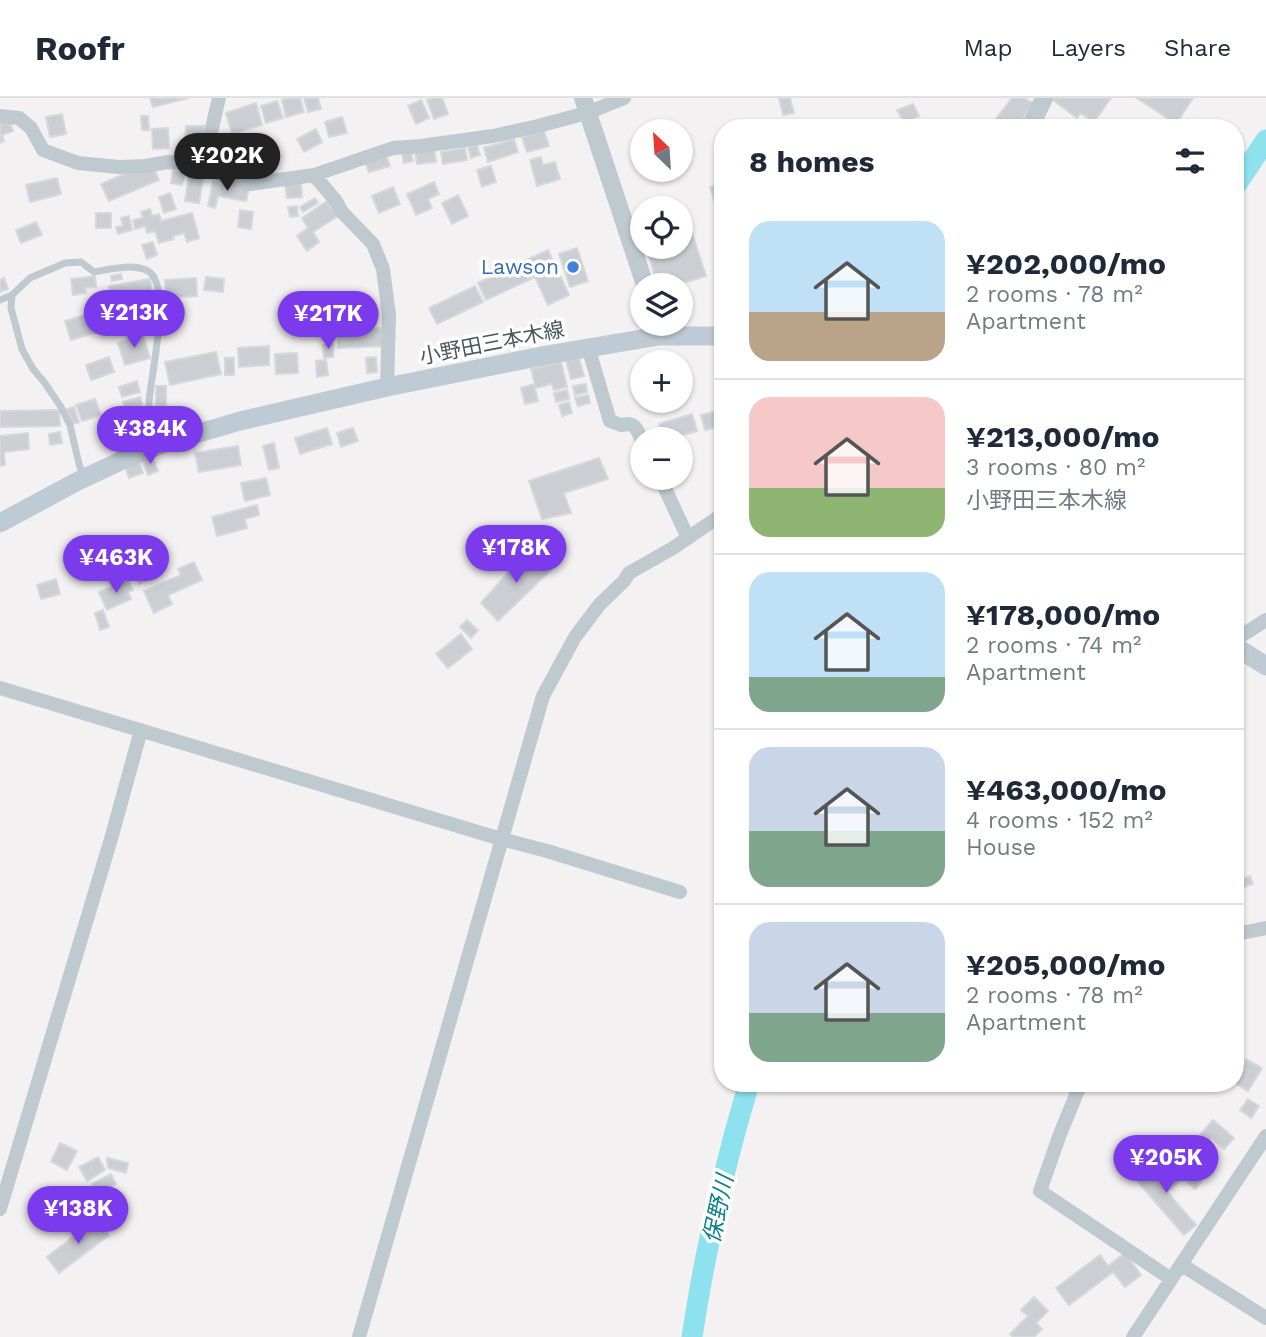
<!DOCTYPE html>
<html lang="en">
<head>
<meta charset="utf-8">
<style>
  :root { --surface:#fff; --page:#f6f6f7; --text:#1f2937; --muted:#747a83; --line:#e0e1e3; --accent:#7c3aed }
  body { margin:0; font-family:"Work Sans","Noto Sans JP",sans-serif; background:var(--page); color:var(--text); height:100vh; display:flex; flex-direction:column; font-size:26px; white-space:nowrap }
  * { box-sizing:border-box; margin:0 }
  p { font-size:23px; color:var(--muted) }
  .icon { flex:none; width:38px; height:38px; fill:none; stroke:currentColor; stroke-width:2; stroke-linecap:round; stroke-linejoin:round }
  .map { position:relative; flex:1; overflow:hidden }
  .panel { position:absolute; left:714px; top:21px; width:530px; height:973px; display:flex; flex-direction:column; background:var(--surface); border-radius:28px; box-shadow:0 2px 5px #0004 }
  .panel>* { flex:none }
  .needle { width:46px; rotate:335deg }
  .controls { position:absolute; left:630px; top:21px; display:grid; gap:14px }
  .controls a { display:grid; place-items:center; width:63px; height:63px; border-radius:50%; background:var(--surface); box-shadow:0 2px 5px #0004; font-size:35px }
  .price { position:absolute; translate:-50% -60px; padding:0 16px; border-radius:24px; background:var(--accent); color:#fff; font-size:23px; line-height:46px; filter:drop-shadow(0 2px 4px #0008) }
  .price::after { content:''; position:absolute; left:50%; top:42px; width:21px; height:16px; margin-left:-10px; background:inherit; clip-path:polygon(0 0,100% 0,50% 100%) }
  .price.selected { background:#222; color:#fff }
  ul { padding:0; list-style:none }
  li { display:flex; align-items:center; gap:21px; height:175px; padding:0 35px }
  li+li { border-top:2px solid var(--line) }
  li span { display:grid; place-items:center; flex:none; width:196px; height:140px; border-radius:21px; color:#555 }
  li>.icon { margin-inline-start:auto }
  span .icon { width:84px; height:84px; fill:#fffc; stroke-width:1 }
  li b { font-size:30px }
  h2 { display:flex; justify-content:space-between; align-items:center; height:84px; padding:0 35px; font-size:30px }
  header { display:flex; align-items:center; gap:42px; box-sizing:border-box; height:98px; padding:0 35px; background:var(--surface); border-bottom:2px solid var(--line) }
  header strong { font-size:33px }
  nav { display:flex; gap:38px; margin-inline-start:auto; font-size:24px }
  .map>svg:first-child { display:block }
</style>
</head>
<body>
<header>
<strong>Roofr</strong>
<nav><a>Map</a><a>Layers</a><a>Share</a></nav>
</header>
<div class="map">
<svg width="1266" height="1239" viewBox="0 0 1266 1239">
  <rect width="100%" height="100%" fill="#f3f1f1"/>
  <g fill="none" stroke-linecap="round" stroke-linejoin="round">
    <path stroke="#8de2ed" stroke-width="21" d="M1236 87 1266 42
      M692 1239C705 1153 724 1068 749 985"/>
  </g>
  <path fill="#cbced3" stroke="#d5d8dc" stroke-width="2" d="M150 0H188L153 9Z
    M290 0H300L304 14 286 19 282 2Z
    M304 0H318L321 11 308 14Z
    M432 0H442L448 16 434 21 427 2Z
    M779 0H790L794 15 783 17Z
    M1012 0H1024L1033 5 1017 30H989Z
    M1054 0H1111L1094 24 1080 15 1077 20 1053 2Z
    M1137 0H1193L1176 26Z
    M421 2 429 20 416 26 408 8Z
    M277 3 283 20 266 25 261 8Z
    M256 5 262 27 232 36 226 15Z
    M913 6 919 18 904 24 897 12Z
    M62 16 66 36 50 39 46 19Z
    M141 18H148L149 32H142Z
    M342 19 347 35 329 39 325 24Z
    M0 25H10L13 33 2 37 4 43 0 45Z
    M186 28H204L203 57 185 56Z
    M168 30 169 50 153 51 152 31Z
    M316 31 322 44 304 54 297 41Z
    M544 33 549 48 527 54 522 39Z
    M514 41 518 54 488 64 484 50Z
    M477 47 480 57 471 60 468 49Z
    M465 50 467 62 443 66 441 54Z
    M434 51 436 64 417 66 415 53Z
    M411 54 413 63 404 65 402 56Z
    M386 57 390 68 369 74 365 64Z
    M541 59 543 67 555 64 560 81 537 88 530 62Z
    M491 68 496 84 482 89 477 72Z
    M154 71 159 82 109 103 101 86 133 72Z
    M173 72 185 74 182 87 171 85Z
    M189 78 203 81 199 105 185 103Z
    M57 80 61 96 30 104 26 87Z
    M213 83 249 90 246 103 218 98 215 110 208 108Z
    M301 84 302 99 287 100 285 86Z
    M434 84 439 96 428 101 432 110 416 117 407 96Z
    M723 85V113L718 115 710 89Z
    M393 89 400 106 379 115 372 98Z
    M170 95 176 111 164 115 159 99Z
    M458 97 468 118 452 126 442 105Z
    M315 100 318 105 303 114 300 109Z
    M327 103 338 118 313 134 319 144 307 153 297 138 308 130 302 120Z
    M297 108 298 118 290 119 288 109Z
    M684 110 706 178 676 187H658L646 149H681V111Z
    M150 111 152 118 159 116 161 123 192 115 199 140 187 144 184 135 173 138 174 141 159 145 155 133 147 135 145 128 135 131 133 122 143 120 141 114Z
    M240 112 253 114 251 131 238 129Z
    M96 115H111V130H96Z
    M129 118 132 132 118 136 116 129 123 128 121 120Z
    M36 124 42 137 21 145 16 132Z
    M153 144 157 157 147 161 142 147Z
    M577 150 588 183 570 189 559 156Z
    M548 152 569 197 548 207 535 179 486 202 478 185Z
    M121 176 122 181 112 183 111 178Z
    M95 178 96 189 85 190 86 195 73 197 71 181Z
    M206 179 224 181 223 194 204 192Z
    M4 180 8 191 0 194V182Z
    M196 180 197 198 166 200 165 182Z
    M150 181 153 200 112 207 109 188Z
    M475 188 483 204 437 226 429 210Z
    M164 206H175V215L164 216Z
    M98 213 104 232 71 242 65 223Z
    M382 230 383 248 338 250V232Z
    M143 237 150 260 125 267 118 245Z
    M333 246V259L324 260 323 247Z
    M269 248V267L239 269 238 250Z
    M216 254 221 276 170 287 165 264Z
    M297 255 298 275 276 276 275 256Z
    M109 259 114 274 91 282 86 267Z
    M376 259 377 274 367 275 366 260Z
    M225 260H234V277H225Z
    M579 260 584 278 571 281 566 263Z
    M326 262 328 277 317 279 316 263Z
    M561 264 567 289 554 292 552 286 536 290 531 271Z
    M137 283 140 294 122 299 119 289Z
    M534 286 538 303 525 306 521 290Z
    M586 286 587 294 575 297 573 288Z
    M156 288H166V308L156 307Z
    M567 292 569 301 556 304 554 295Z
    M588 297 590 305 578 308 575 300Z
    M140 299 148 329 131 334 123 304Z
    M95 301 101 317 82 323 76 307Z
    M569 304 572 315 562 318 559 307Z
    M74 309 79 324 73 326 67 311Z
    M184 310 187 321 177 324 174 313Z
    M59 312 60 328 0 329V313Z
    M717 313 721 328 705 332 701 317Z
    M692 316 697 333 669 341H663L659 326Z
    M327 330 332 346 300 356 295 340Z
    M353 330 358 343 341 349 337 335Z
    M60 334 62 345 50 347 49 336Z
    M28 335 29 351 4 354 5 367 0 368V338Z
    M274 345 279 370 269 372 263 348Z
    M238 348 241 367 199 374 195 355Z
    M152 358 158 373 148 377 142 362Z
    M599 360 608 381 564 395 571 415 542 421 529 383Z
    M138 361 143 375 129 380 124 366Z
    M266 380 270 397 245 403 241 385Z
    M257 407 259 417 245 421 247 430 217 438 212 419Z
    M539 437 553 452 544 460 530 445Z
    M530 450 551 472 498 523 481 505Z
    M194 464 202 482 168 497 172 506 154 515 144 493 181 477 178 471Z
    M144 475 147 482 139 486 136 479Z
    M56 481 60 496 41 501 37 487Z
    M128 482 133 492 128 494 131 501 107 512 99 494Z
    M103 512 109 529 100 532 95 515Z
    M467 522 478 532 471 540 460 529Z
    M461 536 472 551 448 570 436 556Z
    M1250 778 1253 786 1236 792V783Z
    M1246 961 1262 970 1248 993 1235 985 1236 979Z
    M1248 1001 1259 1008 1251 1020 1240 1012Z
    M1213 1022 1234 1040 1224 1051 1212 1040 1206 1047 1212 1052 1192 1074 1202 1083 1195 1091 1184 1081 1188 1077 1175 1066Z
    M60 1045 77 1053 67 1072 51 1063Z
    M98 1059 105 1072 87 1083 79 1069Z
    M107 1060 128 1065 126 1075 108 1070Z
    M1164 1062 1181 1082 1167 1094 1196 1127 1184 1137 1138 1084Z
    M111 1076 116 1086 107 1091 109 1095 99 1100 92 1086Z
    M96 1121 109 1137 59 1175 47 1159Z
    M1125 1155 1141 1177 1125 1189 1113 1174 1069 1207 1056 1190 1100 1157 1108 1168Z
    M1034 1199 1048 1213 1036 1225 1042 1231 1034 1239H1013L1010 1236 1028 1218 1021 1212Z"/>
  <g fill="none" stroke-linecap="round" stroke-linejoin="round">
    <path stroke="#bfcad0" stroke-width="7" d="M12 197 11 210 22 251 33 271 44 284 61 309 70 327 79 366 84 379
      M0 202 12 197 30 180 65 165 81 164 94 174C110 171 133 165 148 173 173 188 150 279 149 305 148 319 153 333 157 347"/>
    <path stroke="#bfcad0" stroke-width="14" d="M0 18 19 20 31 30 43 52 78 65 119 69 145 68 168 64 186 65 250 86 314 77 393 50 421 48 493 38 538 28 587 15 624 0
      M203 69 219 0
      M314 77 336 103 342 114 373 146 383 171 389 217 387 289
      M588 249 610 323 621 327 629 326 634 328 637 332 642 342
      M660 380 688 440
      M1236 541 1266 522
      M0 590 501 741 547 753 680 794
      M1236 836 1266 830
      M1081 985 1060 1036 1040 1093 1171 1181
      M0 1111 111 741 141 632
      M1182 1167 1266 1220
      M359 1239 543 598 575 539 600 506 624 483 629 475 673 450 723 416
      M1133 1239 1266 1038"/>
    <path stroke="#bfcad0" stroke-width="18" d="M583 0 645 187
      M1030 30 1044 0"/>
    <path stroke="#bfcbd4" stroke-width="19" d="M0 425 76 384 127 360 162 346 240 323 387 289 547 257 659 238H723
      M1236 549 1266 568"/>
  </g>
  <circle fill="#3f7fe0" stroke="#fff" stroke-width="2.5" cx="573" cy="169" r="7"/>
  <g text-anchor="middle" stroke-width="7" stroke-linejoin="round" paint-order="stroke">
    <g font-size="21" fill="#366cbe" stroke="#fff" text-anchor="end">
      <text x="559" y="176">Lawson</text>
    </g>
    <g font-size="21" fill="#48565f" stroke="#fff">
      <text transform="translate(492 245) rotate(-11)" y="7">小野田三本木線</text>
    </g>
    <g font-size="23" font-style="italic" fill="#0c808f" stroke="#fff">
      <text transform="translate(718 1111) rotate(-78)" y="8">保野川</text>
    </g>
  </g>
</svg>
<div class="controls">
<a><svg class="needle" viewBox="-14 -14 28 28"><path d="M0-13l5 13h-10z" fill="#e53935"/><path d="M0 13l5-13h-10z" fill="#747a83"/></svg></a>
<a><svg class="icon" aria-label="locate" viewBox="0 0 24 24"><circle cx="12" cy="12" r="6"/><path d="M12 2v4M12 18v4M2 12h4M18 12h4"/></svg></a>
<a><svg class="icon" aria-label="layers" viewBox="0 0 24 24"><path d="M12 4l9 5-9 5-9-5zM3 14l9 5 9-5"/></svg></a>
<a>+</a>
<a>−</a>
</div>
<b class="price selected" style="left:227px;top:95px">¥202K</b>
<b class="price" style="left:134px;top:252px">¥213K</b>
<b class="price" style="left:328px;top:253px">¥217K</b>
<b class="price" style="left:150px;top:368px">¥384K</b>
<b class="price" style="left:516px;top:487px">¥178K</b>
<b class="price" style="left:116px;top:497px">¥463K</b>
<b class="price" style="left:1166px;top:1097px">¥205K</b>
<b class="price" style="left:78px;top:1148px">¥138K</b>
<section class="panel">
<h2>8 homes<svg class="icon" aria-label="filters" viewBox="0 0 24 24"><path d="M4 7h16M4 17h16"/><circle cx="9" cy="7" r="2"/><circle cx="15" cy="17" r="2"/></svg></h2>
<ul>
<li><span style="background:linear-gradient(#bfe0f5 65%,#b9a48a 0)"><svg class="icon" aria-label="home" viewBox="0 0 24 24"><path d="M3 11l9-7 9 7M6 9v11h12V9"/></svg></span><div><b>¥202,000/mo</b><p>2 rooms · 78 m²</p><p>Apartment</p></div></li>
<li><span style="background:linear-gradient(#f6c9c9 65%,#8fb573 0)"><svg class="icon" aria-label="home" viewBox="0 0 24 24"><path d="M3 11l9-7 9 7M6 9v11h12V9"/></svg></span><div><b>¥213,000/mo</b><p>3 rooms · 80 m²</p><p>小野田三本木線</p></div></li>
<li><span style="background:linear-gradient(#bfe0f5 75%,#7fa58c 0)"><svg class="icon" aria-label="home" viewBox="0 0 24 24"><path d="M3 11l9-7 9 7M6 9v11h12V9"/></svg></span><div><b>¥178,000/mo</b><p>2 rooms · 74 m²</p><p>Apartment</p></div></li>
<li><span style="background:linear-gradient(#c9d6e8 60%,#7fa58c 0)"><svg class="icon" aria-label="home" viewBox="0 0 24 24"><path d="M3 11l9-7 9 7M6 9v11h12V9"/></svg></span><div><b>¥463,000/mo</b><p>4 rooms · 152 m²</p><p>House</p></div></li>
<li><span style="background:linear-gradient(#c9d6e8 65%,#7fa58c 0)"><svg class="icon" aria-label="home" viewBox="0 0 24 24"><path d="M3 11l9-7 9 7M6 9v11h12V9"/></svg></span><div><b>¥205,000/mo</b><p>2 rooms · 78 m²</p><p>Apartment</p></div></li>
</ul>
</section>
</div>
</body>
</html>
